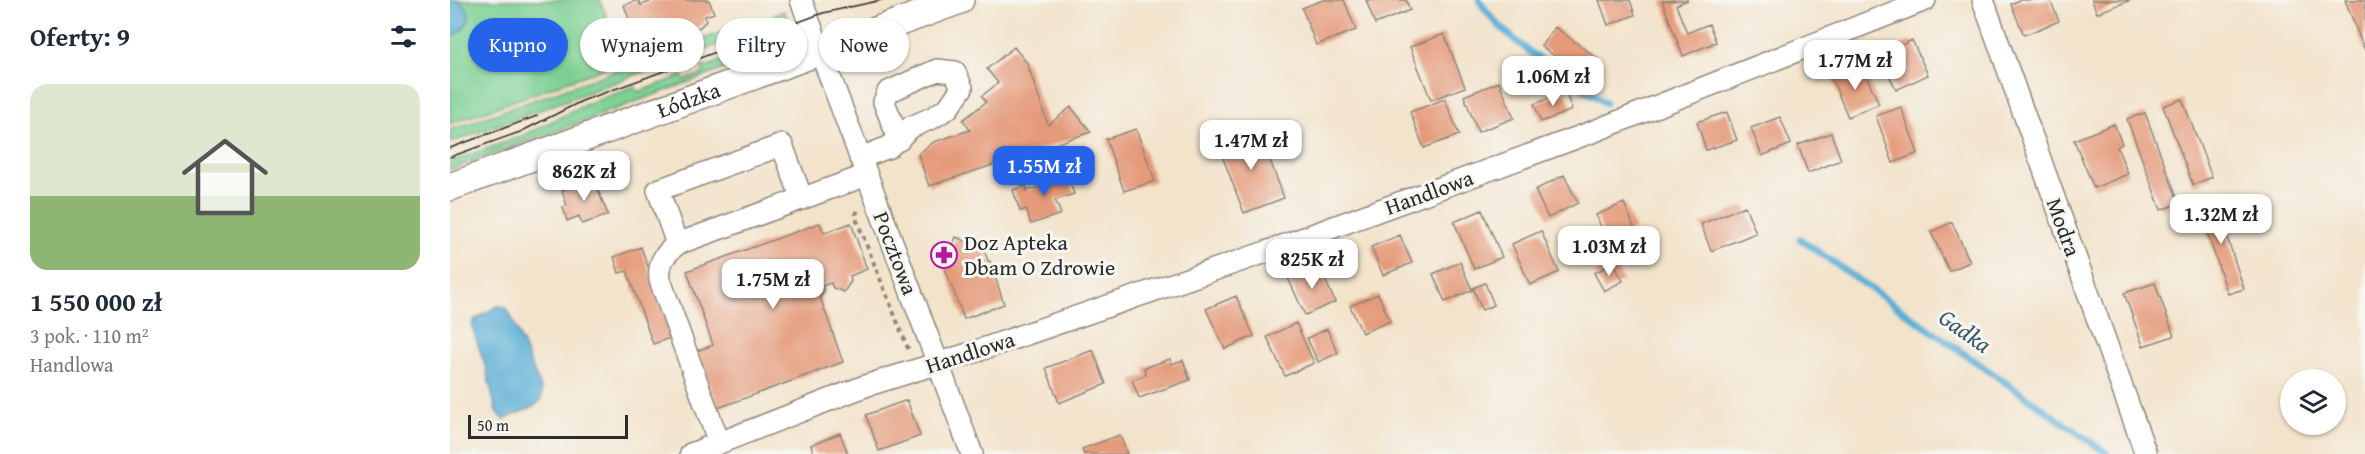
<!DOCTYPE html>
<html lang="pl">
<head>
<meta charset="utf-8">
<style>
  :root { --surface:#fff; --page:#f2f2f3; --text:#1f2937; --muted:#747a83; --line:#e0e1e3; --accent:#2563eb }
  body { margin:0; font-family:"Gentium Book Plus",serif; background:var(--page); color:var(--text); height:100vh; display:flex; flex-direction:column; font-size:22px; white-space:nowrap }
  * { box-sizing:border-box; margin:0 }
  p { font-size:20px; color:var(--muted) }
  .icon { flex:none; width:33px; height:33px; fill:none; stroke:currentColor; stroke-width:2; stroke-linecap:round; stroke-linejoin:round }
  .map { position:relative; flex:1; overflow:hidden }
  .side { display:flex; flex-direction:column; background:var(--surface); width:450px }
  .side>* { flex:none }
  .guide { position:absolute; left:18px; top:18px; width:570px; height:54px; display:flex; gap:12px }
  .fabs { position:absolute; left:1830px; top:369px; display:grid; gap:12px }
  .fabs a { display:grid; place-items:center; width:66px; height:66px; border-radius:50%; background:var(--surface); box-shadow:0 2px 4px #0004; font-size:30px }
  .scale { position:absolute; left:18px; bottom:15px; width:160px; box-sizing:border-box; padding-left:6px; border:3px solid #2b2b2b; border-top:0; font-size:16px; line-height:21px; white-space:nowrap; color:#2b2b2b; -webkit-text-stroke:4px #f6f6f2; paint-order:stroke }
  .price { position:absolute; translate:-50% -51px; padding:0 14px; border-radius:12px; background:#fff; color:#222; font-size:20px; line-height:39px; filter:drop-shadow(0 2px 3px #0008) }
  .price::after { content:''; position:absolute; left:50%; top:36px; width:18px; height:14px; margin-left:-9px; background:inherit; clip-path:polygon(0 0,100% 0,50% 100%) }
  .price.selected { background:var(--accent); color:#fff }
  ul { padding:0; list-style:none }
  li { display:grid; align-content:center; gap:12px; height:318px; padding:0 30px }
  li+li { border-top:2px solid var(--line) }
  li span { display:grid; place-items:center; height:186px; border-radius:18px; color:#555 }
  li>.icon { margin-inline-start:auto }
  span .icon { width:108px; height:108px; fill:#fffc; stroke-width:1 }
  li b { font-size:26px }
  h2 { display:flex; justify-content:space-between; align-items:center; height:72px; padding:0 30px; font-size:26px }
  .pill { padding:0 21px; border-radius:27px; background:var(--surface); box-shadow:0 2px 4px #0004; font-size:21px; line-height:54px }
  .pill.selected { background:var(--accent); color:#fff }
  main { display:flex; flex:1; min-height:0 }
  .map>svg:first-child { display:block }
</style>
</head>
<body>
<main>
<section class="side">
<h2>Oferty: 9<svg class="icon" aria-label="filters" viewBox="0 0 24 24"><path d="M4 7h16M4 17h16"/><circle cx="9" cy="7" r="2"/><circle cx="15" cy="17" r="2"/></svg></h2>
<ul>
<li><span style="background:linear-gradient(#dfe7d0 60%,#8fb573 0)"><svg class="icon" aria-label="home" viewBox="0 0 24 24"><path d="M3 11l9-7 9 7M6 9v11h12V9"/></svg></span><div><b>1 550 000 zł</b><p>3 pok. · 110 m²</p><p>Handlowa</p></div></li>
</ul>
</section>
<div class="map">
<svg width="1915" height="454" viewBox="0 0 1915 454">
  <rect width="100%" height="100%" fill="#f6f6f2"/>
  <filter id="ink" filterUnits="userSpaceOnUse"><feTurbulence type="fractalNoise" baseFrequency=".0167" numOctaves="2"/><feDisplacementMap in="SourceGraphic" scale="12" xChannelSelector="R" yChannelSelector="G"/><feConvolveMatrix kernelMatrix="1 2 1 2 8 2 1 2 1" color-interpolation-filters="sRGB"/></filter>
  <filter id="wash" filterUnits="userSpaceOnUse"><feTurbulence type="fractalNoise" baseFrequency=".008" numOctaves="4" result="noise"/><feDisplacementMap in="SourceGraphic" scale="24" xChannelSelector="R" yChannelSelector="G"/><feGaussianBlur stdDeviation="1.35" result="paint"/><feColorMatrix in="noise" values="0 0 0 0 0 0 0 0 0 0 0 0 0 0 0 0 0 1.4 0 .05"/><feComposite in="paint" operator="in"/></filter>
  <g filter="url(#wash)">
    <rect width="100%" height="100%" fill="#f3e3cb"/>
    <path fill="#7cd093" stroke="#547e5f" stroke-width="1.5" d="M0 0H150L174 61 0 124Z
      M334 11 337 19 303 32V23Z
      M281 29 283 34 289 32 291 36 0 143V130Z
      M343 29 329 48 312 56 306 42Z
      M296 52 299 60 0 170V162L72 136 137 104 185 86 188 92 232 76 234 80 254 73 252 68Z"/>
    <path fill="#5aaed6" stroke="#426c80" stroke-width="1.5" d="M0 0C14 0 26 13 15 26 12 31 5 35 0 39Z
      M48 306 56 307 61 316 92 391 91 400 84 406 53 420 46 411 36 368 22 327 24 320Z"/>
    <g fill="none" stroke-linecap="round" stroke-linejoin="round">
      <path stroke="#5aaed6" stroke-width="7" d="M1029 0C1052 40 1116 76 1155 103
        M1350 239 1658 454"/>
    </g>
    <g id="blocks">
      <path fill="#e59a79" d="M188 0 191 5 200 2V0H259L264 13 255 16 256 21 250 27 212 38 203 45 189 47 174 5Z
        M873 0H894L906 30 866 45 852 8Z
        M916 0H956L960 10 925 24Z
        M1149 0H1180L1185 15 1158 25Z
        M1238 0 1226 5 1237 33 1259 24 1266 42 1233 56 1212 1Z
        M1570 0H1600L1609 21 1574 35 1561 4Z
        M1642 0H1681L1647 13Z
        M1895 0H1915V51Z
        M1105 27 1148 59 1136 75 1115 59 1113 62 1091 46Z
        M994 34 1015 87 981 100 960 47Z
        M1462 40 1478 75 1446 90 1430 55Z
        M564 47 577 63 598 125 621 107 641 132 567 157 563 153 552 162 479 186 468 154 484 142 520 130 513 120 536 102 532 96 548 83 537 69Z
        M1411 64 1429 104 1398 117 1381 77Z
        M1049 82 1064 118 1028 132 1014 96Z
        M1116 92 1122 110 1091 122 1084 104Z
        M995 99 1009 135 974 148 960 112Z
        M1732 99 1762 177 1743 185 1713 106Z
        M1451 107 1468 153 1443 163 1426 116Z
        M1277 112 1287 140 1256 150 1247 122Z
        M1695 113 1729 203 1711 210 1677 119Z
        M1330 117 1341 144 1312 156 1301 128Z
        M1664 124 1672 144 1667 147 1678 174 1644 188 1624 140Z
        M686 129 705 181 674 191 656 139Z
        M809 130 834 198 794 213 768 145Z
        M1381 133 1391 160 1358 173 1348 145Z
        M616 170 624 194 605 200 611 214 581 224 576 209 570 211 563 190 576 186 577 191 598 184 596 177Z
        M1114 175 1128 203 1098 218 1085 190Z
        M143 178 158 215 132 224 129 216 117 221 113 207 117 206 112 190Z
        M1764 197 1794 289 1778 294 1747 203Z
        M1174 203 1185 229 1157 241 1146 215Z
        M1295 206 1306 233 1261 251 1251 224Z
        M1032 210 1052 257 1024 269 1004 222Z
        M1502 222 1520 262 1499 271 1481 232Z
        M370 223 374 233 401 223 417 269 400 276 401 281 394 292 383 288 381 283 372 286 374 291 370 297 393 362 268 408 247 351 263 345 237 271Z
        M1091 231 1109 272 1080 285 1062 244Z
        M950 235 962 263 933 275 921 247Z
        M506 237 518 242 530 238 538 261H540L554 304 514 319 489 253 501 248Z
        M191 247 223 337 203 344 177 271 169 273 164 257Z
        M1010 262 1022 290 995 302 983 274Z
        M1164 263 1173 281 1154 291 1144 273Z
        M869 265 885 302 855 315 838 278Z
        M1035 283 1044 305 1032 310 1023 288Z
        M1705 283 1724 336 1693 346 1674 293Z
        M928 294 940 321 912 333 900 306Z
        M786 296 804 336 775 349 756 309Z
        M846 323 864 363 835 376 817 337Z
        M877 329 888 353 868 362 857 338Z
        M643 350 656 384 609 403 596 368Z
        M720 359 722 364 733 360 740 380 689 398 682 380 696 375 694 368Z
        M457 400 470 436 429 451 416 415Z
        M390 433 398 454H364L361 445Z
        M670 435 677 454H634L632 449Z"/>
    </g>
  </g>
  <g filter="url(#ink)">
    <use href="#blocks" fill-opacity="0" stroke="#8f877b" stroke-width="1.5"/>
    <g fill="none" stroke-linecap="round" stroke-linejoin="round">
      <defs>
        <path id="minor" d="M351 0 522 454
          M1533 0 1696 454
          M410 158 439 147 461 127 482 118 498 108 512 88 505 72 487 70 438 92 434 102 449 140
          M227 244 208 190 332 145 352 199
          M269 443 210 280C208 262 214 255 227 244L417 175
          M241 454 415 386 518 354 816 252 1142 132 1475 0"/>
        <g id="major">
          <path id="s1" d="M0 187 510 0"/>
        </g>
      </defs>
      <use href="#minor" stroke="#8f877b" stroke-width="24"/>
      <use href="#major" stroke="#8f877b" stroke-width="30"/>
      <path stroke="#8f877b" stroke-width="4" stroke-dasharray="4.5 4.5" stroke-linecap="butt" d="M408 211 406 214 407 221 459 351"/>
      <use href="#minor" stroke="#fff" stroke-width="21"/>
      <use href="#major" stroke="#fff" stroke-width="27"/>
      <path stroke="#2b2b2b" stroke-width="1.5" d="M0 148 87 116
        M0 157 70 132 132 101 373 13 432 0"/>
    </g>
  </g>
  <defs>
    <symbol id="pharmacy-ring" viewBox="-11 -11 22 22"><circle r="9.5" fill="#f6f6f2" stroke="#b5179e" stroke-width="1.5"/><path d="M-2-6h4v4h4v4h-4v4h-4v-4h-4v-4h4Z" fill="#b5179e"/></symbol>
  </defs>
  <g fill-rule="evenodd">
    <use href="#pharmacy-ring" x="479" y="240" width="30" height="30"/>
  </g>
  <g text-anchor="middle" stroke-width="6" stroke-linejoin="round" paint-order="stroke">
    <g font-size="22" fill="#2b2b2b" stroke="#f6f6f2">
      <text dy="8" stroke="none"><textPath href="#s1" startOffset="254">Łódzka</textPath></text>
      <text transform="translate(979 192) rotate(-20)" y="8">Handlowa</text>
      <text transform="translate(1614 227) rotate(70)" y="8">Modra</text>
      <text transform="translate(446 253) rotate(69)" y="8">Pocztowa</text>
      <text transform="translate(520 352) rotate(-18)" y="8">Handlowa</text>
    </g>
    <g font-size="22" fill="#2b2b2b" stroke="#f6f6f2" text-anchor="start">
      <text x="514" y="250">Doz Apteka<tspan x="514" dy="25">Dbam O Zdrowie</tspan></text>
    </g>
    <g font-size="24" font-style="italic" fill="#3b5967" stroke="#f6f6f2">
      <text transform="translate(1515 331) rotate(35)" y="8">Gadka</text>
    </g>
  </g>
</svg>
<div class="fabs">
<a><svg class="icon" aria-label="layers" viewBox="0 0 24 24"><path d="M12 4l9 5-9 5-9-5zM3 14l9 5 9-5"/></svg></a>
</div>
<div class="scale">50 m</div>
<b class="price" style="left:1405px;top:91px">1.77M zł</b>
<b class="price" style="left:1103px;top:107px">1.06M zł</b>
<b class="price" style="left:801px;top:171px">1.47M zł</b>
<b class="price selected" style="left:594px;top:197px">1.55M zł</b>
<b class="price" style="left:134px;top:202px">862K zł</b>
<b class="price" style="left:1771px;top:245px">1.32M zł</b>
<b class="price" style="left:1159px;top:277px">1.03M zł</b>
<b class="price" style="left:862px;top:290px">825K zł</b>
<b class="price" style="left:323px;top:310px">1.75M zł</b>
<div class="guide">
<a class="pill selected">Kupno</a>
<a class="pill">Wynajem</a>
<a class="pill">Filtry</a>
<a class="pill">Nowe</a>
</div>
</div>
</main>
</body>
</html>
